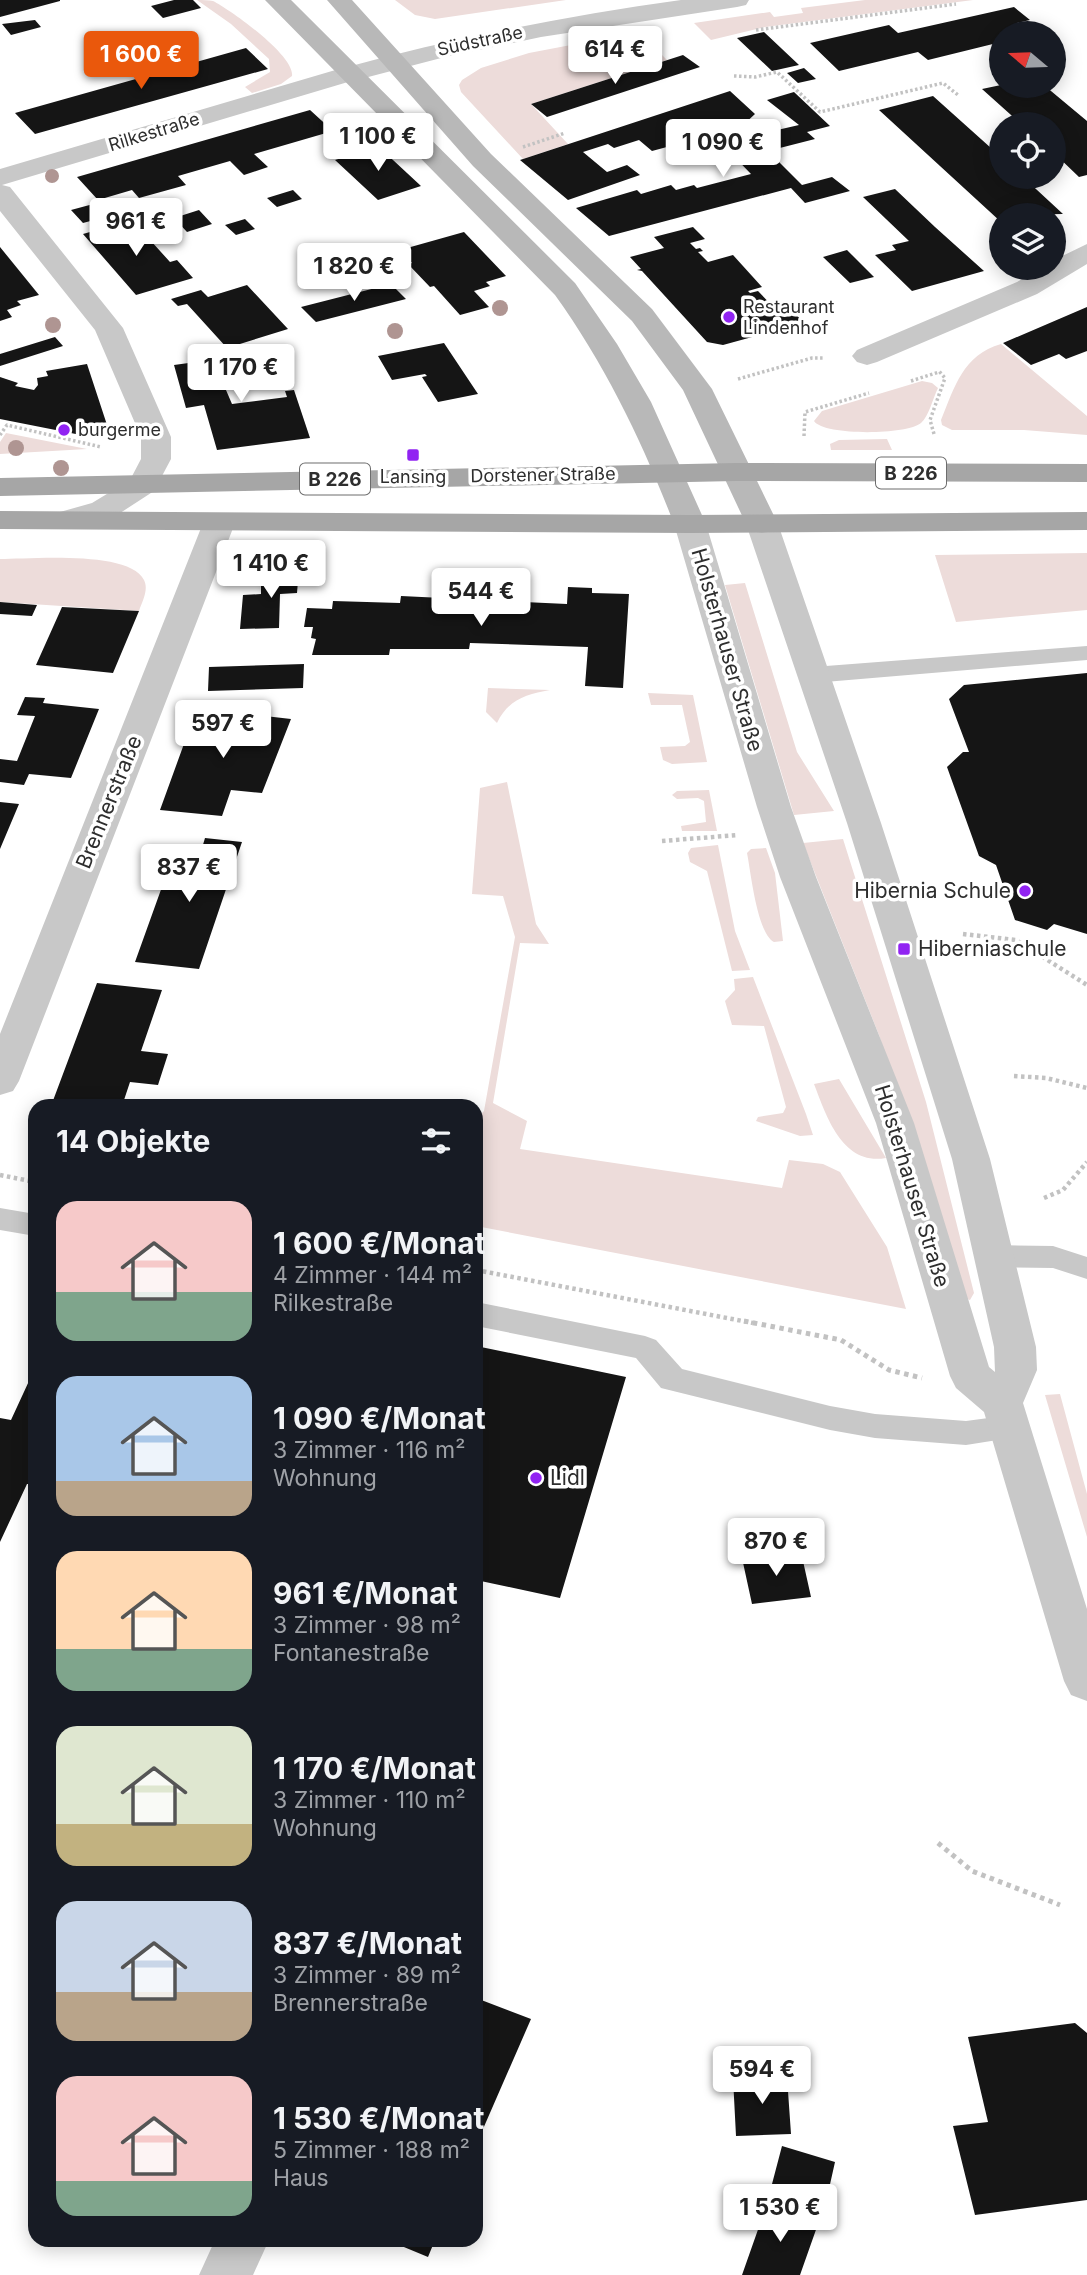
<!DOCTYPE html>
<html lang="de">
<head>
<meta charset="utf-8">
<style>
  :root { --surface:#171b24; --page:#20242c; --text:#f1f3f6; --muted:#9ea1a6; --accent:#ea580c }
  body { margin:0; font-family:Inter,sans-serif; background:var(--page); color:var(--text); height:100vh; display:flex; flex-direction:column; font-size:26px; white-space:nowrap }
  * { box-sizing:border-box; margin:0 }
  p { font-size:23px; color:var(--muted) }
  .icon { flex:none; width:38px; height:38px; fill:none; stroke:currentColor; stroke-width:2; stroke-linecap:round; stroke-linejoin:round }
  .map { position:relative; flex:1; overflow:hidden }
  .side { position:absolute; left:28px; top:1099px; width:455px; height:1148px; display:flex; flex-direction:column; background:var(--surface); border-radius:21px; box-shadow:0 4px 18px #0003 }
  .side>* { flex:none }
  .needle { width:46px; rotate:289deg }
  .fabs { position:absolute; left:989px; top:21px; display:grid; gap:14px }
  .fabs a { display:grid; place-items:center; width:77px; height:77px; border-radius:50%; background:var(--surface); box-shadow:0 4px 18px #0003; font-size:35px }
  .price { position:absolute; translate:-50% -60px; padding:0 16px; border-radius:7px; background:#fff; color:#222; font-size:23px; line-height:46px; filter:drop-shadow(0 2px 4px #0008) }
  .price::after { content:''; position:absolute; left:50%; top:42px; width:21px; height:16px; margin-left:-10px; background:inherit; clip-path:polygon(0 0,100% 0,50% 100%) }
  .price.current { background:var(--accent); color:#fff }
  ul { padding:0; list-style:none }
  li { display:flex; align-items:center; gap:21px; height:175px; padding:0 28px }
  li span { display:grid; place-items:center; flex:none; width:196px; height:140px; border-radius:21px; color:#555 }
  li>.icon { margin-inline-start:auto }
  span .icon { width:84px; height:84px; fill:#fffc; stroke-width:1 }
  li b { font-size:30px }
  h2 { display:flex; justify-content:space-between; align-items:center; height:84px; padding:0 28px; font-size:30px }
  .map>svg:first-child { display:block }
</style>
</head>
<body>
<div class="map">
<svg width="1087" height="2275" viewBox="0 0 1087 2275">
  <rect width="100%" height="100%" fill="#fff"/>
  <path fill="#eddcda" d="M197 0C203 0 209 0 213 1 231 10 295 56 292 76L281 84 252 93 245 87 270 72 269 59 231 24Z
    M395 0H566L435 19 415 15Z
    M865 0H973L765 27 711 40 694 23 770 12 774 17 803 13 801 8Z
    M639 32 667 60 531 104 568 144 523 159 461 92 459 85 462 80 481 68 529 53Z
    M1001 344 1087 416V435L1024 430H952L942 425 941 420C955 386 963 355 1001 344Z
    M922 381 932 383 938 388C933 398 929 416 921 423 907 435 824 436 814 421L822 411Z
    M6 433 87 449 0 454V442Z
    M887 439 892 450H831L830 444 839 440Z
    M1087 553V610L956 622 935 555Z
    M0 559C29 559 130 550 144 580 149 590 142 602 139 611L0 602Z
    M745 583 797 752 834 811 794 815 725 585Z
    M488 688 550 690C526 694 508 700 497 723L486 712Z
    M648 693 693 695 707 762 672 764 663 760 660 747 685 746 690 742 682 705H651Z
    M507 782 536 924 549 944 520 943 493 1103 527 1121 520 1149 782 1188 789 1160 823 1164 840 1172 887 1247 906 1309 476 1226V1120L484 1111 515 937 503 896 472 894 480 788Z
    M709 790 717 831H682L681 826 706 822 704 801 698 798 677 799 672 795 677 791Z
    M843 839 926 1102 974 1293 970 1300 964 1298 879 1035 803 843Z
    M718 845 735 931 750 970 732 971 707 871 690 862 688 853 691 848Z
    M766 848 775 873 783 941 774 942C757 933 751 873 747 853L751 849Z
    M753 977 806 1114 813 1135 800 1136 756 1121 758 1117 783 1113 786 1107 764 1026 732 1025 725 1001 735 990 734 979Z
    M839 1079 886 1158C842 1166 826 1115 814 1084Z
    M1060 1394 1087 1494V1537L1045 1395Z"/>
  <path fill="#151515" d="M0 0H60V1L0 17Z
    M174 0H193L201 8 163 18 151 6Z
    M1014 7 1030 20 1017 23 1030 33H1001V42L928 60 918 52 839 71 810 43 889 25 898 33Z
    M35 20 41 27 11 35 2 24Z
    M764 32 799 65 772 71 737 38Z
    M246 48 268 69 35 134 15 113Z
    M683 55 700 67 547 117 531 104Z
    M804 68 816 79 798 83 787 73Z
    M1001 85 1045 86 1087 121V175L1079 177 1054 153V124H1021L982 89Z
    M730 91 755 114 741 127 652 151 639 140 614 148 608 144 583 152 607 172 627 165 640 175 568 200 520 160Z
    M794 92 830 126 807 132 815 139 768 151 802 185 832 177 850 191 805 203 791 188 609 236 576 208 637 190 641 194 671 185 676 190 694 185 697 188 751 174 721 143 799 125 767 100Z
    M933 96 1001 157V177H1023L1063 214 1001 215V222L879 110Z
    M310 110 333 131 254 154 268 167 244 175 230 161 178 176 186 185 139 198 132 190 98 200 77 177Z
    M350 122 369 139 339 148 330 140 343 136 334 127Z
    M378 147H379L421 186 378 200 335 160Z
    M895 189 935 227 984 271 912 291 875 255 896 250 892 245 909 241 863 197Z
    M293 190 302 199 277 207 267 198Z
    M97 203 109 216 83 223 71 210Z
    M199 210 212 224 187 232 174 218Z
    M245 219 255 229 236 235 225 225Z
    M132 220 170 262 177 260 193 278 136 295 83 234Z
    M693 227 705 239 690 243 696 249 700 248 703 251 698 252 708 262 733 255 762 287 748 291 750 293 758 291 779 313 791 309 804 323 723 345 707 342 642 271 637 270 641 269 630 257 664 248 654 237Z
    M464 232 506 276 486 282 490 286 474 291 489 307 460 315 434 286 430 287 408 264 412 263 400 250Z
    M0 247 39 295 17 301 21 305 7 310 12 317 0 321Z
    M847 250 874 277 850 283 823 257Z
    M391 284 406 299 316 322 301 307Z
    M247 285 288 329 227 348 187 304 178 306 171 299 201 290 208 297Z
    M1087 307V351L1066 359 1059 354 1031 365 1003 343Z
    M55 337 63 346 0 366V354Z
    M444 343 478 394 438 402 422 377 427 376 425 374 392 380 378 356Z
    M283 350 287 364 217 369 232 404 287 397 285 391 294 390 310 438 217 450 204 405 186 408 174 365Z
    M87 364 109 431 96 438 0 419V377L18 383 15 386 34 390 38 385 37 378 48 376 46 371Z
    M313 569V581H298L297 593 280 594 279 628 240 629 243 595 261 594V582H276L277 570Z
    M568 587 592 588V593L629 594 623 688 585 686 588 647 470 643 469 649H390L389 655H312L316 639 311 638 313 627H304L307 608 332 609 333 601 400 603 401 596 567 604Z
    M0 602 37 605 32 616 0 614Z
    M62 607 139 611 113 673 36 665Z
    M304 664 303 688 208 691 209 667Z
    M1087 673V934L1054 924 1047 930 1015 920 996 865 979 856 947 767 963 752H969L949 699 964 685Z
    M25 697 45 698 43 703 99 709 71 778 29 774 24 785 0 782V759L17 761 35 716 17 715Z
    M197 708 291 719 262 793 231 790 222 816 160 810Z
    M0 802 19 804 0 849Z
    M205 838 242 842 199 969 135 962 177 845 202 848Z
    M97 983 162 990 141 1051 168 1054 158 1085 130 1082 122 1106H51Z
    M476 1346 626 1377 560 1598 476 1580Z
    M35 1368V1484H27L0 1542V1418L11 1420Z
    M801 1552 811 1597 752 1604 742 1558Z
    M476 1998 531 2019 476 2145Z
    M1075 2023 1087 2033V2200L975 2215 953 2126 988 2122 968 2037Z
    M787 2077 791 2134 736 2136 733 2078Z
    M782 2146 835 2162 822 2220 767 2203Z
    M767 2204 818 2224 800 2275H742Z
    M387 2240H435L428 2257Z"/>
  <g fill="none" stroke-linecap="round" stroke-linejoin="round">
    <path stroke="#c2c2c2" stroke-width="3.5" stroke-dasharray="2.5 2.5" stroke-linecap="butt" d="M756 30 956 4
      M734 76 755 77 777 72 820 112 943 83 958 95
      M523 147 565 133
      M738 379 812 358H825
      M911 381 939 372
      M934 434 930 420 945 378 938 370
      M0 435 7 425 101 447
      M804 436 805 412 869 393"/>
    <path stroke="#c2c2c2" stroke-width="4.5" stroke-dasharray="3.5 3.5" stroke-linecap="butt" d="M662 841 738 835
      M963 934 1016 940 1087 985
      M1014 1076 1046 1078 1087 1088
      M0 1175 35 1182
      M1044 1198 1063 1190 1087 1162
      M476 1270 753 1323"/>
    <path stroke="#c2c2c2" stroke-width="5" stroke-dasharray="4.5 4.5" stroke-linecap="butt" d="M744 1321 841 1340 889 1370 922 1378
      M938 1843 972 1871 1060 1905"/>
    <path fill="#c8c8c8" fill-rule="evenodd" d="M1087 646V660L813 683 805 680 801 675 805 670 813 667Z
      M0 1208 35 1214V1236L0 1230Z
      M993 1245 1053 1246 1087 1257V1279L1053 1268 993 1267 983 1264 978 1256 983 1248Z
      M476 1302 645 1336 656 1340 682 1369 830 1406 875 1414 966 1421 1011 1415 1022 1418 1026 1427 1022 1436 966 1445 875 1438 830 1430 661 1388 636 1358 476 1326Z"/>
    <path fill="#c8c8c8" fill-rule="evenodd" d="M349 66 358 69 362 74 358 79 2 185 10 187 123 328 171 437V459L154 491 114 517 71 528 60 526 55 519 60 512 92 503 130 480 141 459V437L95 330 0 211V169Z
      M1087 244V264L1037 294 877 362 867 365 857 362 852 356 857 350 1017 282 1041 268H1054V260Z
      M219 514 230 516 235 523 19 1081 13 1091 0 1095V1034L203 523 208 516Z
      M215 2240H269L253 2275H199Z"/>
    <path fill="#c8c8c8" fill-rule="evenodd" d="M681 0H749L746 5 737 7 541 37 445 57 349 82 340 79 336 74 340 69C452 38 566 16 681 0Z
      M690 515 701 517 706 524 791 807 816 877 914 1123 989 1367 995 1372 994 1347 952 1159 847 823 746 524 751 517 762 515 773 517 778 524 881 823 990 1159 1036 1347 1037 1370 1023 1403 1087 1609V1701L1071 1695 1064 1681 984 1412 956 1388 950 1376 876 1123 780 877 757 807 674 524 679 517Z"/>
    <path fill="#b8b8b8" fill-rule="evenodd" d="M265 0H291L575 283 617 344 651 402 706 524 701 531 690 533 679 531 674 524C643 443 606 366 555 295Z
      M327 0H352L491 154 652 309 712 389 778 524 773 531 762 533 751 531 746 524 683 390 632 321 473 166Z"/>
    <path fill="#a6a6a6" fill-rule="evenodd" d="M736 463 1087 464V482L736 481 0 496V478Z
      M0 511 690 515 1087 512V530L690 533 0 529Z"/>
  </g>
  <g fill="#af9592">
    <circle cx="52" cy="176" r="7"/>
    <circle cx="500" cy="308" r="8"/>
    <circle cx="53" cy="325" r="8"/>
    <circle cx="395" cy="331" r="8"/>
    <circle cx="16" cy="448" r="8"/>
    <circle cx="61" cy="468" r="8"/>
  </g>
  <g fill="#9123f2" stroke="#fff" stroke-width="2.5">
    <circle cx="729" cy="317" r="7"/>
    <circle cx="64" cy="430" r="7"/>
    <rect x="406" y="448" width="14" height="14" rx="3.5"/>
    <circle cx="1025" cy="891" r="7"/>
    <rect x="897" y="942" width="14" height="14" rx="3.5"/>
    <circle cx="536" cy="1478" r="7"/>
  </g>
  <g text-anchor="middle" stroke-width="7" stroke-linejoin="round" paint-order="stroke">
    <g font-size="18" fill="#2e2e2e" stroke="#fff">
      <text transform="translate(480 41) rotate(-12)" y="6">Südstraße</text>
      <text transform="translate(154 132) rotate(-17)" y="6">Rilkestraße</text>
      <text transform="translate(543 475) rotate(-1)" y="6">Dorstener Straße</text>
    </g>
    <g font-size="18" fill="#2e2e2e" stroke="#fff" text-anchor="start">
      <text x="743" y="313">Restaurant<tspan x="743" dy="21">Lindenhof</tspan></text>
      <text x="78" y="436">burgerme</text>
      <text x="413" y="483" text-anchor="middle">Lansing</text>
    </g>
    <g fill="#fff" stroke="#6d6d6d" stroke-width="2">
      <rect x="876" y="457.5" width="70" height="31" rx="5"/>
      <rect x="300" y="463.5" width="70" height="31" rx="5"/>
    </g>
    <g font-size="19" font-weight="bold" fill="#2e2e2e">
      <text x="911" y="480">B 226</text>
      <text x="335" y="486">B 226</text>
    </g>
    <g font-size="21" fill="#2e2e2e" stroke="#fff">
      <text transform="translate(727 650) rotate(74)" y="7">Holsterhauser Straße</text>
      <text transform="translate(109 802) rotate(-68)" y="7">Brennerstraße</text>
      <text transform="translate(912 1186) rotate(73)" y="7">Holsterhauser Straße</text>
    </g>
    <g font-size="21" fill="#2e2e2e" stroke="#fff" text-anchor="start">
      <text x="1011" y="898" text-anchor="end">Hibernia Schule</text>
      <text x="918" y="956">Hiberniaschule</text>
      <text x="550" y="1485">Lidl</text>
    </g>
  </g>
</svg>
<div class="fabs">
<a><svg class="needle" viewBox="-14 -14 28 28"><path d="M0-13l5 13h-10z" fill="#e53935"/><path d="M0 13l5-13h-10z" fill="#9ea1a6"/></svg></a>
<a><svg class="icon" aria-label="locate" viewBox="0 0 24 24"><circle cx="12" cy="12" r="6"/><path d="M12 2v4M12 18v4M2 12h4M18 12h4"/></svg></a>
<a><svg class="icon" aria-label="layers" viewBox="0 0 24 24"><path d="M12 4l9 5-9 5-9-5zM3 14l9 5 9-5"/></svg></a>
</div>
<b class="price" style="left:615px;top:86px">614 €</b>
<b class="price current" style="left:141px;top:91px">1 600 €</b>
<b class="price" style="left:378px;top:173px">1 100 €</b>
<b class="price" style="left:723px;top:179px">1 090 €</b>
<b class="price" style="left:136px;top:258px">961 €</b>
<b class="price" style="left:354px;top:303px">1 820 €</b>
<b class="price" style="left:241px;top:404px">1 170 €</b>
<b class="price" style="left:271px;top:600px">1 410 €</b>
<b class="price" style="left:481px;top:628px">544 €</b>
<b class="price" style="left:223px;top:760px">597 €</b>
<b class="price" style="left:189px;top:904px">837 €</b>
<b class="price" style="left:776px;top:1578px">870 €</b>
<b class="price" style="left:762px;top:2106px">594 €</b>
<b class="price" style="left:780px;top:2244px">1 530 €</b>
<section class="side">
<h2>14 Objekte<svg class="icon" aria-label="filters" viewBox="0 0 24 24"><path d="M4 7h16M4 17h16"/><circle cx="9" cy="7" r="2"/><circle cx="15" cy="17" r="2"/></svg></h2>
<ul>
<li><span style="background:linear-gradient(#f6c9c9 65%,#7fa58c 0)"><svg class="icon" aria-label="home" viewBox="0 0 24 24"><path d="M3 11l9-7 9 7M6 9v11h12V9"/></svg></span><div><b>1 600 €/Monat</b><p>4 Zimmer · 144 m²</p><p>Rilkestraße</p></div></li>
<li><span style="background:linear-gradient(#a9c7e8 75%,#b9a48a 0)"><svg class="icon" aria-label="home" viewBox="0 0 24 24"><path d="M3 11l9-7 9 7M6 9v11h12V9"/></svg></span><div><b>1 090 €/Monat</b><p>3 Zimmer · 116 m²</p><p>Wohnung</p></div></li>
<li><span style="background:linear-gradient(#ffd9b3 70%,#7fa58c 0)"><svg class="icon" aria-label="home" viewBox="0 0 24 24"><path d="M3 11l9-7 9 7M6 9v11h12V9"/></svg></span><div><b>961 €/Monat</b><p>3 Zimmer · 98 m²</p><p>Fontanestraße</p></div></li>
<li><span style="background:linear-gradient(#dfe7d0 70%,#c2b280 0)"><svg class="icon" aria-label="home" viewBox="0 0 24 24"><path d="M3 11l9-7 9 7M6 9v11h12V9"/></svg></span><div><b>1 170 €/Monat</b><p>3 Zimmer · 110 m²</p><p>Wohnung</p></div></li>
<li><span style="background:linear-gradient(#c9d6e8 65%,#b9a48a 0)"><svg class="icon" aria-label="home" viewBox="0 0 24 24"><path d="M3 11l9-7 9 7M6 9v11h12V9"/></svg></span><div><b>837 €/Monat</b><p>3 Zimmer · 89 m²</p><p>Brennerstraße</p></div></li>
<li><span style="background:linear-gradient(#f6c9c9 75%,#7fa58c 0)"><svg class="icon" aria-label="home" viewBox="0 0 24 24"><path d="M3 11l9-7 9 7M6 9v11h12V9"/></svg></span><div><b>1 530 €/Monat</b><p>5 Zimmer · 188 m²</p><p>Haus</p></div></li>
</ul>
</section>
</div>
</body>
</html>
